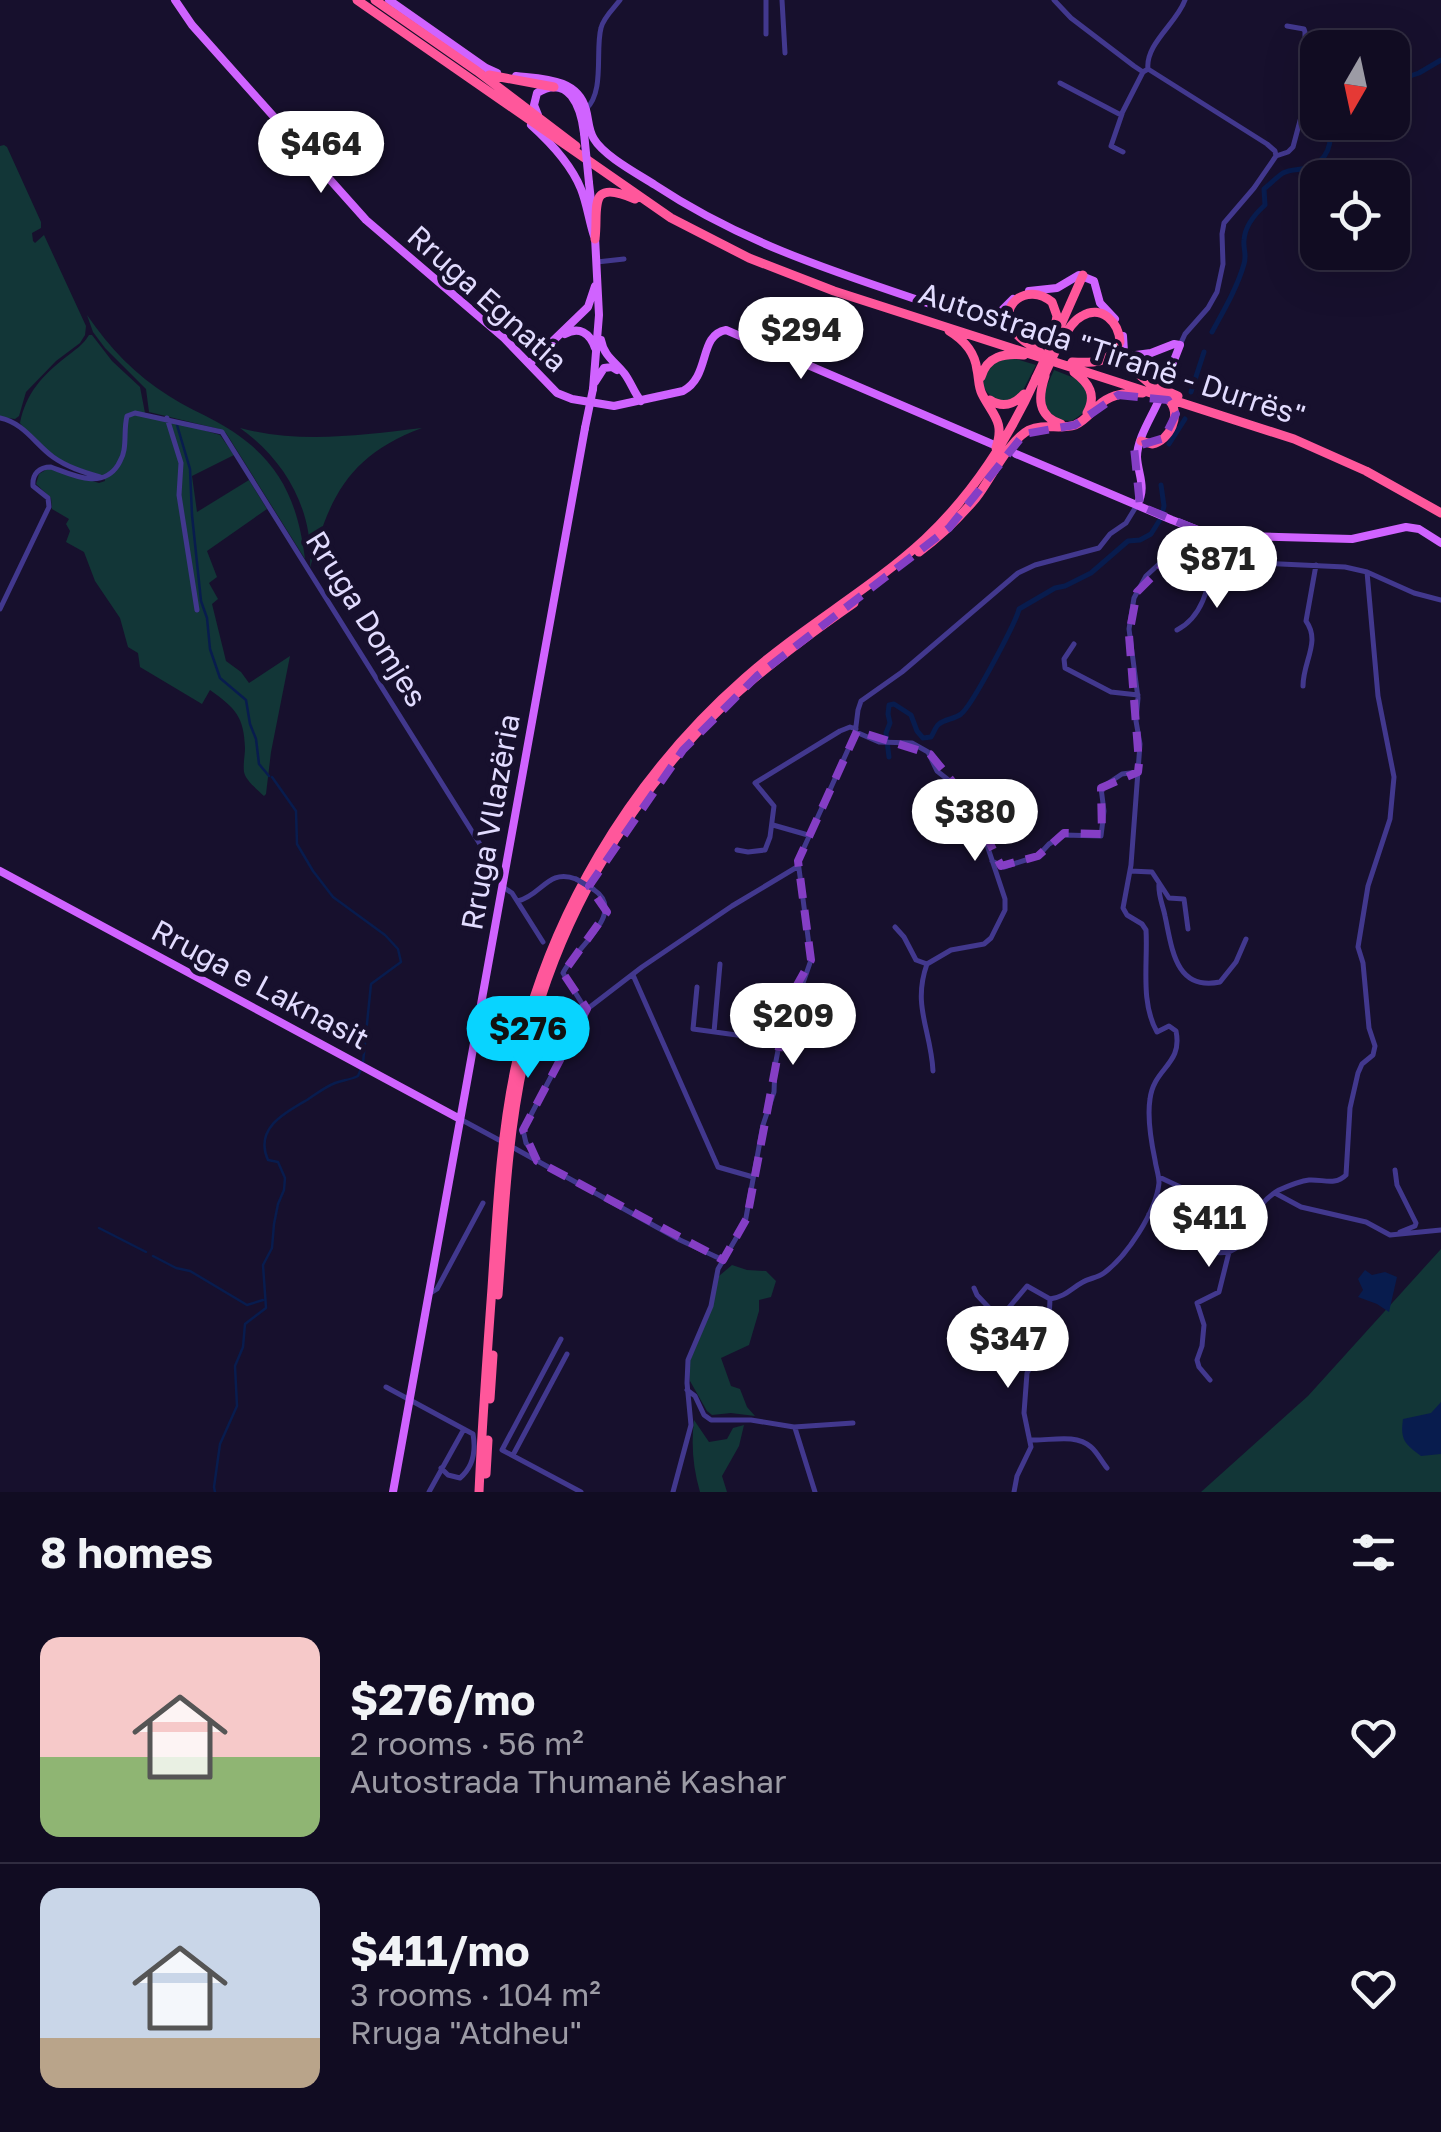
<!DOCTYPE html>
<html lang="en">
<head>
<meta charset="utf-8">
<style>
  :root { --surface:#110c22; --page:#1e1a2f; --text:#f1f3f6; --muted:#9c9ba5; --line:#302c40; --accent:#08d4ff }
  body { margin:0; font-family:"Golos Text",sans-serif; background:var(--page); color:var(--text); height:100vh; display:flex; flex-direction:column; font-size:38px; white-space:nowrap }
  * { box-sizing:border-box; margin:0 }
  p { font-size:32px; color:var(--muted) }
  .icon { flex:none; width:55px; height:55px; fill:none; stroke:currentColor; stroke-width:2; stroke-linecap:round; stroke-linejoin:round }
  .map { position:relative; height:1492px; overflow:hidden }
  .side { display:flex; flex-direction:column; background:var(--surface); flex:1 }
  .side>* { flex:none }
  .needle { width:65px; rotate:189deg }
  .tools { position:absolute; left:1300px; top:30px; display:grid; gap:20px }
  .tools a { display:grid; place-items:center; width:110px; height:110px; border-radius:20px; background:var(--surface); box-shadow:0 10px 40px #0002,0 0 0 2px var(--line); font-size:50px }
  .price { position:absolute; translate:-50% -85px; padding:0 22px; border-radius:35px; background:#fff; color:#222; font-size:32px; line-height:65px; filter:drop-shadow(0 2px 5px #0008) }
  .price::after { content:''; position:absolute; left:50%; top:60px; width:30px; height:22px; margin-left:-15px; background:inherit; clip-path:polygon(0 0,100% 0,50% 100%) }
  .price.current { background:var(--accent); color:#111 }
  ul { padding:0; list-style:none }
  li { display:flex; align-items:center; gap:30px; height:250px; padding:0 40px }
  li+li { border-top:2px solid var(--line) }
  li span { display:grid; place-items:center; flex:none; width:280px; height:200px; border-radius:20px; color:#555 }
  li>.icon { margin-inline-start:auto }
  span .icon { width:120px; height:120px; fill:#fffc; stroke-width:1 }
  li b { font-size:42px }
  h2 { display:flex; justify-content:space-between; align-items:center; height:120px; padding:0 40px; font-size:42px }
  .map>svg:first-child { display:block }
</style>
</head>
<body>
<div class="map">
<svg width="1441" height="1492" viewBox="0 0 1441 1492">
  <rect width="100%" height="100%" fill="#17102d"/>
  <path fill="#123637" d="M4 145 7 147 41 222V228L32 233 33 241 35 243 44 235 86 326 85 335 80 343 56 361 26 392 19 416 15 419 0 417V146Z
    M87 315C109 347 135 375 169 396 184 406 201 413 217 422 275 454 297 494 305 559L226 433 219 429 149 412 146 389 105 348 93 332Z
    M89 335H92L112 361 140 387 145 413 220 435 234 455 192 476 197 512 249 480 267 509 207 551 217 577 209 583 218 599 212 604 226 661 241 672 249 683 290 656 271 752 266 794 264 796C257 789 246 781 244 772 243 764 245 755 245 748 244 716 235 708 210 690L202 704 140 667 138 653 128 647 120 618 95 581 84 552 66 542 70 531 66 524 69 519 52 509 51 498 36 484 39 474 49 468 99 483 105 481 104 476C64 465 46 456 20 423 26 393 42 376 66 357 75 350 83 345 89 335Z
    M1013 358 1036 365 1020 396 1003 403C977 390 978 379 997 359Z
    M1054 370 1082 381 1088 392 1086 411 1072 421 1055 420 1045 408V390Z
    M240 428C301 444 361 435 422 428 349 455 329 497 310 568 314 511 286 461 240 428Z
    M1441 1249V1492H1201L1308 1396Z
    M732 1265 747 1270 766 1271 776 1281 771 1297 759 1300V1311L749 1345 721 1358 731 1386 740 1389 747 1407 755 1416 731 1413 712 1415 707 1411 690 1381 689 1362 707 1320 719 1276Z
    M694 1420 709 1442 727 1439 733 1428 744 1425 739 1446 722 1476 727 1492H700C693 1468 691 1445 694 1420Z"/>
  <path fill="#081c4e" d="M1365 1270 1372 1275 1385 1272 1397 1277 1389 1312 1377 1304 1358 1297 1363 1290 1358 1279Z
    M1441 1402V1454L1421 1456C1405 1444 1400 1440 1403 1419L1431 1413Z"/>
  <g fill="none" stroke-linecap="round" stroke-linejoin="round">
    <path stroke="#081c4e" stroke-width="2.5" d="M177 425 190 469 192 515 201 601 207 618 210 649 220 678 246 700 250 724 256 739 259 764 269 776
      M272 777 296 811 297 844 313 871 333 897 385 935 398 949 401 962 371 984 363 1063
      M99 1228 146 1252
      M153 1256 176 1268 190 1271 247 1305 263 1300
      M215 1492 214 1487 220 1444 237 1406 235 1366 243 1347 245 1324 266 1308 263 1265 272 1248 274 1224 278 1204 284 1190 285 1178 278 1162 268 1160C254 1129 284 1113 307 1100 316 1094 325 1087 335 1083 343 1080 350 1080 358 1076L361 1069"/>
    <path stroke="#081c4e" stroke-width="5" d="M1392 82 1419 73 1441 60
      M1212 332C1224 310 1237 288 1244 264 1247 254 1243 249 1244 240 1245 226 1256 213 1265 205L1264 189C1270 184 1277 177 1283 173 1290 169 1299 170 1307 168 1328 161 1334 143 1328 122
      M1191 392 1204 352
      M1169 444 1185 419
      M889 757 886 733 890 723 888 714 889 705 894 704 911 715 917 731 923 738 931 737C934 733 935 727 939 724 945 719 955 719 961 714 972 706 1017 620 1019 609L1055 588 1065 586 1091 573 1128 541 1140 540 1151 534 1161 518 1164 506 1161 485"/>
    <path stroke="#42388e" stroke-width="5" d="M766 0V34
      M782 0 785 53
      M1054 0 1071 18 1134 66 1143 72 1148 69
      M1060 83 1121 115 1143 72
      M586 109C605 92 595 50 601 28 603 18 614 8 620 0
      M1122 114 1111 146 1123 152
      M1276 156 1288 152 1293 147 1305 102V32L1304 29 1287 26
      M597 262 624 259
      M1180 345 1185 334 1208 308 1217 292 1223 264 1222 234 1224 223 1254 188 1276 156 1275 151 1267 144 1148 69C1145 44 1177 23 1185 0
      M0 418C24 423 35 444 53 457 67 467 83 472 100 477
      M167 418 181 463 179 495 197 610
      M1257 562 1259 537
      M0 609 49 507 48 498 33 486C32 474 39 467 51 467 73 475 102 490 118 465 121 459 123 457 124 450 126 438 124 428 127 416L135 413 222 432 498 873 503 875
      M1177 630C1202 617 1209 588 1212 562
      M1074 644 1064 659 1065 668 1111 692 1138 695
      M1303 686C1303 661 1321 642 1306 621L1316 565
      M856 732 879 742 912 743 928 752 937 771 951 782 970 803 978 818 1005 899V910L991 938 984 944 951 950 927 964
      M773 825 808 835
      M737 850 748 852 765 850 770 837 774 806 755 783 840 731 850 727 856 729
      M992 861 1004 867 1038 856 1049 844 1064 835 1101 836 1104 811 1101 788 1122 774 1138 772
      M1130 871 1152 872 1169 898 1184 899 1188 929
      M1159 884C1158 896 1163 905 1165 916 1172 948 1175 991 1220 982L1236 962 1246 939
      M503 887 512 893 543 942
      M518 901C542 895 548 868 576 879
      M895 927 904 937 916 960 927 964
      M927 964C912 1006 931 1030 933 1071
      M633 975 718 1167 753 1177
      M697 987 693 1029 780 1041
      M586 1010 563 973C575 947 629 913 593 889
      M714 1032 720 964
      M460 1119 499 1140
      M514 1148 680 1240 723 1260
      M537 1161V1158L526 1143 523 1130 586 1010 642 967 732 906 797 867
      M1395 1170 1397 1185 1416 1223 1415 1226 1400 1232
      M1159 1177 1208 1200
      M1275 1193 1301 1207 1366 1222 1390 1235 1441 1230
      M1149 1214C1171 1231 1220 1274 1244 1240 1258 1220 1253 1205 1279 1190 1288 1186 1300 1181 1309 1180 1323 1179 1335 1186 1346 1175L1350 1108 1358 1073 1362 1064 1373 1055 1375 1046 1369 1028 1363 963 1358 947 1368 886 1390 819 1394 777 1378 696 1367 572
      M974 1288 977 1295 993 1312 1006 1311 1027 1286 1050 1299
      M429 1294 437 1289 483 1203
      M1050 1299C1067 1296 1070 1289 1083 1282 1090 1278 1097 1278 1104 1273 1127 1256 1156 1212 1159 1183 1159 1175 1156 1168 1155 1160 1151 1141 1147 1118 1150 1099 1154 1067 1183 1065 1176 1031L1169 1026 1157 1032C1140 1002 1148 963 1146 930L1142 924 1127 915 1123 908 1131 865 1140 744 1136 721 1138 698 1129 629 1134 598 1146 576 1159 564 1175 559 1345 567 1367 572 1414 593 1441 600
      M561 1339 502 1450 581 1492
      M1210 1380 1199 1367 1197 1360 1202 1346 1204 1325 1197 1303 1219 1292 1229 1252
      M386 1387 473 1434C476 1451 473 1467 460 1478L448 1475 441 1468
      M687 1390 695 1396 704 1415 711 1420H751L794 1427 853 1423
      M795 1428 815 1492
      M1031 1440C1050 1441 1075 1433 1091 1447 1097 1452 1102 1462 1107 1468
      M513 1455 567 1354
      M429 1492 464 1429
      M673 1492 691 1425 687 1383 688 1360 711 1306 718 1269 745 1223 763 1125 774 1092 775 1066 787 1004 803 983 811 960 798 861 855 734 858 710 861 701 902 672 1018 573 1035 565 1099 548 1110 534 1126 523 1137 505
      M1014 1492 1017 1476 1031 1447 1024 1413 1027 1373 1048 1341 1050 1299"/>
    <path stroke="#d063ff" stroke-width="8" d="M175 0 192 25 366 220 504 338 557 393 572 399 614 406 683 391C711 376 698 335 726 330L992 444
      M389 0 486 68 497 73
      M516 76C542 79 578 78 586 110 589 120 588 130 594 139 604 156 638 174 655 185 758 253 866 281 980 321L997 315 1013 299
      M538 115 534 105 537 93C569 73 581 108 584 133
      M531 125C551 143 571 164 581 189 587 204 589 221 594 236
      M589 183 593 218
      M1029 291 1057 288 1079 275 1094 281 1100 303 1115 319
      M565 334C579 326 590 333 595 348
      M1123 336 1124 352 1128 356 1151 353 1174 344 1180 345 1164 386
      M601 340C604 356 614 361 624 373 631 382 634 393 641 401
      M529 364 588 307 595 286
      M595 382 604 368 612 367 617 370
      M593 389 599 315 595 237
      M1016 454 1172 520 1211 535 1352 539 1406 527 1419 529 1441 543
      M1137 505C1147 487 1138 475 1137 457 1137 439 1151 418 1158 402
      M0 871 460 1119
      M393 1492 585 428"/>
    <path stroke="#ff579b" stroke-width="9" d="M357 0 671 218 749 258 834 291 1294 439 1366 471 1441 513
      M375 0 477 71 576 146
      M489 75 554 87
      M595 239C599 208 586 178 635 199
      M1060 327 1083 275
      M949 331C964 340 975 352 977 370 979 378 978 386 982 394 993 416 1005 421 996 448
      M1062 341C1067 332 1072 321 1082 316 1102 304 1119 323 1120 342 1110 364 1093 363 1072 362
      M1040 352C1031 345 1020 340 1014 331 996 306 1027 281 1052 302L1057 316 1053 338
      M1134 370 1149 383 1178 396
      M1074 372C1089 383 1097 395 1087 413
      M1045 376C1038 397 1037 416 1061 424
      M981 377C987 356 1004 353 1024 355
      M990 400C1002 408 1014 405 1024 394
      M1141 441 1152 444C1170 440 1182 415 1169 400
      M919 552C941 536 959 518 976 498 991 479 1008 441 1029 430 1044 423 1060 430 1075 425 1085 421 1091 412 1099 405 1111 394 1127 392 1143 393
      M498 1295C504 1216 507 1137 524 1060 553 928 625 801 722 707 763 668 808 635 854 603
      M490 1399 493 1355
      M486 1474 488 1440
      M479 1492C482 1424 487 1356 492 1288 497 1215 500 1141 515 1069 547 918 630 779 745 678 802 627 870 590 925 539 974 493 1009 438 1036 378"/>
    <path stroke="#42388e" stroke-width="5" d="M576 879 593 889"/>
    <path stroke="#d063ff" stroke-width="8" d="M584 133 589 183
      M585 428 593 389"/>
    <path stroke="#ff579b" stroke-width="9" d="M1036 378 1055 338
      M1042 380 1060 341"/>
  </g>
  <path fill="none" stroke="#853ec5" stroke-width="8" stroke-dasharray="20 12" stroke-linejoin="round" d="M1118 395 1168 400 1176 414 1164 438 1134 447 1140 506 1205 533 1259 537 1257 562 1170 559 1137 592 1129 635 1139 763 1138 772 1101 788 1102 834 1064 833 1038 856 1001 866 970 803 930 754 857 731 798 861 811 960 788 1001 747 1218 723 1260 537 1161 523 1130 587 1009 563 973 607 912 589 886 683 750 757 676 949 528 1024 434 1075 425Z"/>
  <g text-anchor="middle" stroke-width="10" stroke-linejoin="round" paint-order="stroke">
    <g font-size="30" fill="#e2dcff" stroke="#17102d">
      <text transform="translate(487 299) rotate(42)" y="10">Rruga Egnatia</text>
      <text transform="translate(1112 355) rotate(18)" y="10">Autostrada "Tiranë - Durrës"</text>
      <text transform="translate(366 619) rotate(58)" y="10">Rruga Domjes</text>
      <text transform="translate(491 822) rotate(-80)" y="10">Rruga Vllazëria</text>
      <text transform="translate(260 985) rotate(28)" y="10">Rruga e Laknasit</text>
    </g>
  </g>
</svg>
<div class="tools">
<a><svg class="needle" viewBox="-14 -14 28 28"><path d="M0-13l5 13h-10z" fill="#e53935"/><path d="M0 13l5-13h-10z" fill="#9c9ba5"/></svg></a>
<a><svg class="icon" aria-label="locate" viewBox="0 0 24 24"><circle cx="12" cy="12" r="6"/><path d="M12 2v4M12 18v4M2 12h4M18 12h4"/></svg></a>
</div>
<b class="price" style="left:321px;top:196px">$464</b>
<b class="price" style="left:801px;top:382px">$294</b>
<b class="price" style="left:1217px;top:611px">$871</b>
<b class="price" style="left:975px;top:864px">$380</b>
<b class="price" style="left:793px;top:1068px">$209</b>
<b class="price current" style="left:528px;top:1081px">$276</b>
<b class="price" style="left:1209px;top:1270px">$411</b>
<b class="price" style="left:1008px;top:1391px">$347</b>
</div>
<section class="side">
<h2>8 homes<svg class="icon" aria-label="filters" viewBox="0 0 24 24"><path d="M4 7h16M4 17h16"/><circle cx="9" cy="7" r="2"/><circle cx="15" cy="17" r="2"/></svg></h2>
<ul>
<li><span style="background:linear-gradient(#f6c9c9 60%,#8fb573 0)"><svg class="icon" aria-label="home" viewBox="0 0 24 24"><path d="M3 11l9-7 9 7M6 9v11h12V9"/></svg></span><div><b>$276/mo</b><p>2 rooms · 56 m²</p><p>Autostrada Thumanë Kashar</p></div><svg class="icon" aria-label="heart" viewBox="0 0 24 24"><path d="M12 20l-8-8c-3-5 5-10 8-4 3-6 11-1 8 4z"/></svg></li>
<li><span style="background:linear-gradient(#c9d6e8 75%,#b9a48a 0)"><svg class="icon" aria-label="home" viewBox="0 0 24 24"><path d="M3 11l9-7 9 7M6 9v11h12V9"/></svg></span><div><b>$411/mo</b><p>3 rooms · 104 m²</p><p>Rruga &quot;Atdheu&quot;</p></div><svg class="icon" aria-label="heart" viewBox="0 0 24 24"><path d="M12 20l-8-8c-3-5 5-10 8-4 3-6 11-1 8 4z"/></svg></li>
</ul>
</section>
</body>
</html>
